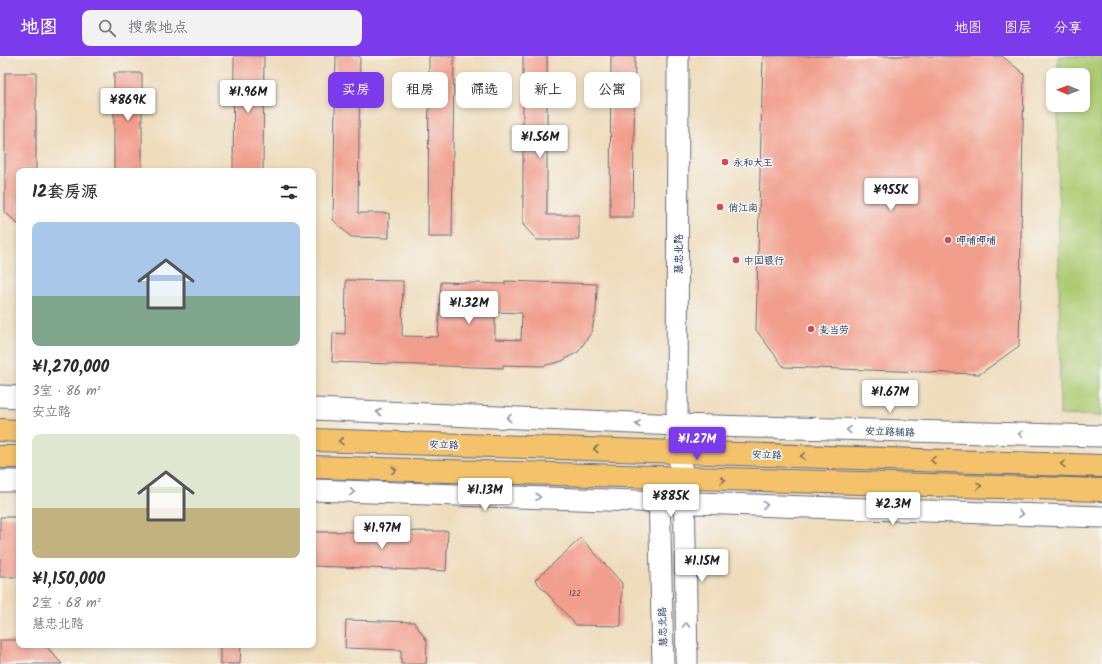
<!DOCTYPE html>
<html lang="zh">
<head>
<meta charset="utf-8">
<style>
  :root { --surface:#fff; --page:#f2f2f3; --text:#2b2b33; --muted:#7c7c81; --accent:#7c3aed }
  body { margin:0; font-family:Kalam,"LXGW WenKai TC",sans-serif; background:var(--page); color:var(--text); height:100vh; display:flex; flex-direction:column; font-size:15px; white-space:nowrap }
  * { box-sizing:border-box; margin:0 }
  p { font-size:13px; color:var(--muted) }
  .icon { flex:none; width:22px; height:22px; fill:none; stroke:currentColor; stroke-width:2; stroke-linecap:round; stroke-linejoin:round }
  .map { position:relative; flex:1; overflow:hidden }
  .drawer { position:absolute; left:16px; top:112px; width:300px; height:480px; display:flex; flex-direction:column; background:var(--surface); border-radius:8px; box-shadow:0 2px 6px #0003 }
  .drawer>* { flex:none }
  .banner { position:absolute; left:328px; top:16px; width:380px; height:36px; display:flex; gap:8px }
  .needle { width:26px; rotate:271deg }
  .controls { position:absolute; left:1046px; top:12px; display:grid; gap:8px }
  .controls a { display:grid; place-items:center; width:44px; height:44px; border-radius:8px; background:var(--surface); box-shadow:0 2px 6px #0003; font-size:20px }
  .price { position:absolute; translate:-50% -34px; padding:0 9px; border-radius:4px; background:#fff; color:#222; font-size:13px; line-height:26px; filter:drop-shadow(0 1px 2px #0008) }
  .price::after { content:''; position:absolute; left:50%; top:24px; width:12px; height:9px; margin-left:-6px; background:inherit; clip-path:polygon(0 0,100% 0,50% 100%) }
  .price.selected { background:var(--accent); color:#fff }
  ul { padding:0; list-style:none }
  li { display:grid; align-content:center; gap:8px; height:212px; padding:0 16px }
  li span { display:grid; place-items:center; height:124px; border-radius:8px; color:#555 }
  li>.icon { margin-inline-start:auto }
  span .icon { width:72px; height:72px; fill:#fffc; stroke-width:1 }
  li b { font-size:17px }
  h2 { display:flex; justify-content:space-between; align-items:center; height:48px; padding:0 16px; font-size:17px }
  .tag { padding:0 14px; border-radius:8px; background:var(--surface); box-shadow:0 2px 6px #0003; font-size:14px; line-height:36px }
  .tag.selected { background:var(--accent); color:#fff }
  header { display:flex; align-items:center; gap:24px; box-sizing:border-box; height:56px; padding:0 20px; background:var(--accent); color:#fff }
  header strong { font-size:19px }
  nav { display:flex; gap:22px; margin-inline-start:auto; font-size:14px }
  .search { width:280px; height:36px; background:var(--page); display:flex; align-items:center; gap:10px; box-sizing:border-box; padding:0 14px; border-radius:8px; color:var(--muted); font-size:15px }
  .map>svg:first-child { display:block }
</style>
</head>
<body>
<header>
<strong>地图</strong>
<div class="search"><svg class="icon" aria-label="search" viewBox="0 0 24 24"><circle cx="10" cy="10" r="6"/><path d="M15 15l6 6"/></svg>搜索地点</div>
<nav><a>地图</a><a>图层</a><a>分享</a></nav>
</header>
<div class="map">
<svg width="1102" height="608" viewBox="0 0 1102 608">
  <rect width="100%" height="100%" fill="#f6f6f2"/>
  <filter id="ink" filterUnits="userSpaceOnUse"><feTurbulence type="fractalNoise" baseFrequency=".025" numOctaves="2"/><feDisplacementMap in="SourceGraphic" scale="8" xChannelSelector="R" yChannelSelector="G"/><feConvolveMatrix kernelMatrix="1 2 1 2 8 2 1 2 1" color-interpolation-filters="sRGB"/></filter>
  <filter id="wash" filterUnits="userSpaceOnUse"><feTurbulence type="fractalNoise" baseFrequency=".012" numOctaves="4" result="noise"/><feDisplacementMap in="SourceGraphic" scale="16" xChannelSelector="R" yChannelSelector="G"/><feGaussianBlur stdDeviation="0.9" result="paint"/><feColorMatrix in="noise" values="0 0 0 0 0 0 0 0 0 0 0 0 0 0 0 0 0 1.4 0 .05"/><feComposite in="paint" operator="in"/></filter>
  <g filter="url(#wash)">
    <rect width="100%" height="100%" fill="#efdcbb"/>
    <path fill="#adcb72" stroke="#647d68" d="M1058 0H1102V360L1060 359 1058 49H1083V19H1058Z"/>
    <g id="blocks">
      <path fill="#f29e8c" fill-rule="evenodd" d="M234 0H264L263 115H233Z
        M336 0H360L358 157H389V182L351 181 333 164Z
        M429 0H454L452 181H428Z
        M523 0H547V159H579V184H537L523 169Z
        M611 0H635L633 161H610Z
        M763 0H1002L1024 18 1019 290 980 318 784 311 756 274Z
        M5 17H36V115H19V169L5 156Z
        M114 17H142V115H114Z
        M346 224 403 225 402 280 438 281 441 226 505 228V225L597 228 596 256 591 277 578 296 562 305 543 310 503 309V312L332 306 333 277 345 278ZM495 256 522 257 521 284 495 283Z
        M0 461H19V521H0Z
        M448 475 446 515 313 510V476Z
        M581 482 622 527 621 570 576 569 535 524Z
        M346 564 414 566 427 585 426 608H401V594L345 592Z
        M0 584H19V589H45L62 608H0Z
        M220 589H241L240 608H220Z"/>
    </g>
  </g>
  <g filter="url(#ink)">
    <use href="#blocks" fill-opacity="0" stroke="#656c7f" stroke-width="1"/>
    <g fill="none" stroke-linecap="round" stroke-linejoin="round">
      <defs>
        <path id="minor" d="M678 0 677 395 684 423 687 608
          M0 340 19 341
          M313 353 677 369 1102 380
          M0 425H19
          M659 432 663 608
          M313 434 1102 461"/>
        <path id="major" d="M0 374 19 375
          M313 384 1102 410
          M0 401H19
          M313 411 1102 434"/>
      </defs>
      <use href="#minor" stroke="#656c7f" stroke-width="23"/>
      <use href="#major" stroke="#656c7f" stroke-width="24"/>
      <use href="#minor" stroke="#fff" stroke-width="21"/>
      <use href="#major" stroke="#f3c26a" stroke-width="22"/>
    </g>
    <defs><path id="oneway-chevron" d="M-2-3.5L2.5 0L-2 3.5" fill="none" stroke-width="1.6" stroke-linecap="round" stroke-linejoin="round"/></defs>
    <g stroke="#8d97ae">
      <use href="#oneway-chevron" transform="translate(379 356) rotate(-178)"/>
      <use href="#oneway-chevron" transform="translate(509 362) rotate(-178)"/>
      <use href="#oneway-chevron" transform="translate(638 368) rotate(-177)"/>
      <use href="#oneway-chevron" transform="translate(849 374) rotate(-178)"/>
      <use href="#oneway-chevron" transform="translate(1021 378) rotate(-179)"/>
      <use href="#oneway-chevron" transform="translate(352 436) rotate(2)"/>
      <use href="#oneway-chevron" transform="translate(538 441) rotate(2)"/>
      <use href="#oneway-chevron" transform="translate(765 449) rotate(2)"/>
      <use href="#oneway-chevron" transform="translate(1021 458) rotate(2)"/>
      <use href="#oneway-chevron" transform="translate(686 569) rotate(-91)"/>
    </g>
    <g stroke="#7c7163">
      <use href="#oneway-chevron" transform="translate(341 385) rotate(-178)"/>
      <use href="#oneway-chevron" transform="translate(596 393) rotate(-178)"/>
      <use href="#oneway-chevron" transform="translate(803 400) rotate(-178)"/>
      <use href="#oneway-chevron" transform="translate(933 404) rotate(-178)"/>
      <use href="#oneway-chevron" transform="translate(1063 408) rotate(-178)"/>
      <use href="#oneway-chevron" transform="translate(394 414) rotate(2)"/>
      <use href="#oneway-chevron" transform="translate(723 424) rotate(1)"/>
      <use href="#oneway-chevron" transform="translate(979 430) rotate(2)"/>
    </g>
  </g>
  <g fill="#d1495b" stroke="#f6f6f2" stroke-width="1.5">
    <circle cx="725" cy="106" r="4"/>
    <circle cx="720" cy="151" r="4"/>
    <circle cx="948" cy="184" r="4"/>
    <circle cx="736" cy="204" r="4"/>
    <circle cx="811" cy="273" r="4"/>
  </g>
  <g text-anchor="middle" stroke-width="3" stroke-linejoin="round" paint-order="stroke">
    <g font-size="8" fill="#514b6a">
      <text x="575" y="540">122</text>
    </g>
    <g font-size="10" fill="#1b2f5e" stroke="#f6f6f2" text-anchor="start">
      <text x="733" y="110">永和大王</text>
      <text x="728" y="155">俏江南</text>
      <text x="956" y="188">呷哺呷哺</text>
      <text x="744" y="208">中国银行</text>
      <text x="819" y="277">麦当劳</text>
    </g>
    <g font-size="10" fill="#1b2f5e" stroke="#f6f6f2">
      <text transform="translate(678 198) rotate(-90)" y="4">慧忠北路</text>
      <text transform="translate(890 375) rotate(2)" y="4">安立路辅路</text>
      <text transform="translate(444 388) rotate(2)" y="4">安立路</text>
      <text transform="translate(767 398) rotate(2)" y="4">安立路</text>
      <text transform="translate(662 571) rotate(-92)" y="4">慧忠北路</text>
    </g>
  </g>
</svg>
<div class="controls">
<a><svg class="needle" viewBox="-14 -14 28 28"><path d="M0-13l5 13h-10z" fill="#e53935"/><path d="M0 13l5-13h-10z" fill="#7c7c81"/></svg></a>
</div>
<b class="price" style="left:248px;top:58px">¥1.96M</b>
<b class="price" style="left:128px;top:66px">¥869K</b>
<b class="price" style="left:540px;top:103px">¥1.56M</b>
<b class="price" style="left:891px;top:156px">¥955K</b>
<b class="price" style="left:469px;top:269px">¥1.32M</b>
<b class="price" style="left:890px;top:358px">¥1.67M</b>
<b class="price selected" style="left:697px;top:405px">¥1.27M</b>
<b class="price" style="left:485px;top:456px">¥1.13M</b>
<b class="price" style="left:671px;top:462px">¥885K</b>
<b class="price" style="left:893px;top:470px">¥2.3M</b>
<b class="price" style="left:382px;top:494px">¥1.97M</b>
<b class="price" style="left:702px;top:527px">¥1.15M</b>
<div class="banner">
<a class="tag selected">买房</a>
<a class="tag">租房</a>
<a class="tag">筛选</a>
<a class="tag">新上</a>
<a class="tag">公寓</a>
</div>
<section class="drawer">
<h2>12套房源<svg class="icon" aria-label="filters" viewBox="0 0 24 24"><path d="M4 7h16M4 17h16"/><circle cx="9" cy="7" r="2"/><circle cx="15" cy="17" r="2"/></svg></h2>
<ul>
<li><span style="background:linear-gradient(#a9c7e8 60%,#7fa58c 0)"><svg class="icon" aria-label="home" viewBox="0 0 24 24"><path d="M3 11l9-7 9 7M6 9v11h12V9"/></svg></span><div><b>¥1,270,000</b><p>3室 · 86 m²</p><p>安立路</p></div></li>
<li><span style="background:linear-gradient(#dfe7d0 60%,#c2b280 0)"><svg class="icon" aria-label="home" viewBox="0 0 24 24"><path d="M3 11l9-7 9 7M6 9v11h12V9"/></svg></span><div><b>¥1,150,000</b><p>2室 · 68 m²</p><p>慧忠北路</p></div></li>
</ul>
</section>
</div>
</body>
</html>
